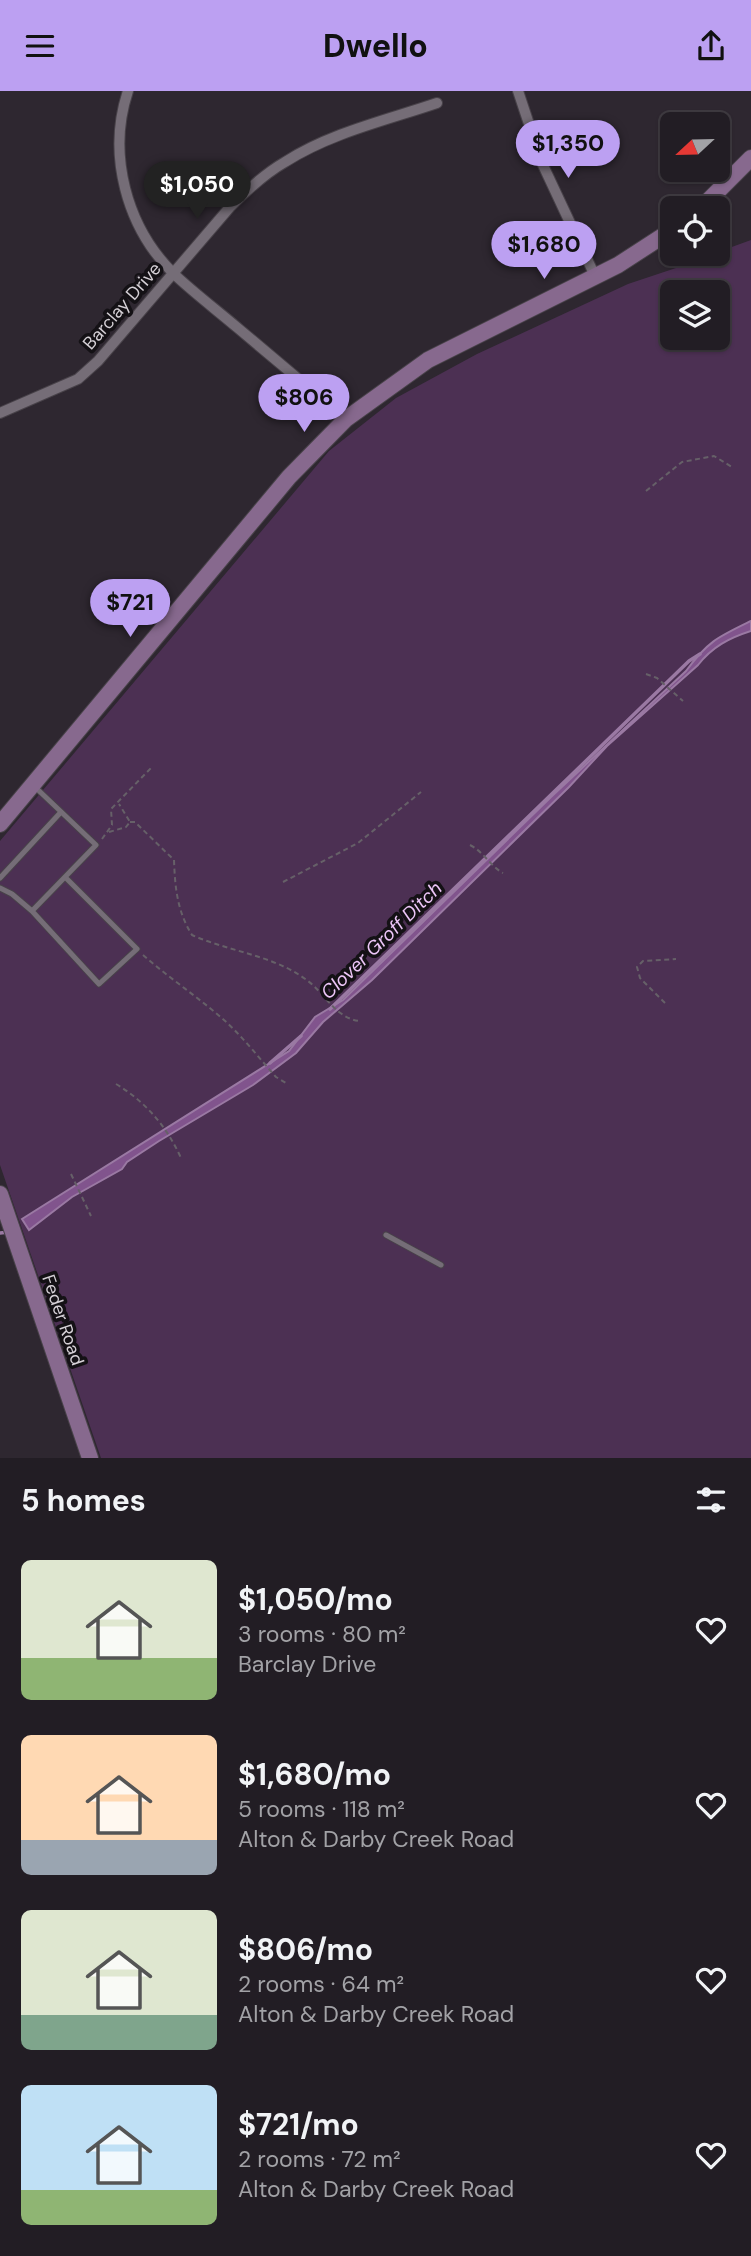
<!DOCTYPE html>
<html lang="en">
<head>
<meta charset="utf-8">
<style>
  :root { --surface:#221d24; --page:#2a262c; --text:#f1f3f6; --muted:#a2a2a6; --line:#3f3b41; --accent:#bca0f2 }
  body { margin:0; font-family:"DM Sans",sans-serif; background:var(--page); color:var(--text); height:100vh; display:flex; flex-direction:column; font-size:26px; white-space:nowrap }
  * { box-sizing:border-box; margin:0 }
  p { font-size:23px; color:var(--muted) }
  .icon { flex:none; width:38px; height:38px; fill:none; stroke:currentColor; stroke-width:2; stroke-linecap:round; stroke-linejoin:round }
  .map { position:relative; height:1367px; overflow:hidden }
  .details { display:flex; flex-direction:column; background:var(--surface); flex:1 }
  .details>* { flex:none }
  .needle { width:46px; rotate:248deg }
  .controls { position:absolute; left:660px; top:21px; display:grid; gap:14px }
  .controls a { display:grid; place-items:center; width:70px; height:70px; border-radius:10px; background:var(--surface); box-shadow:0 2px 5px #0004,0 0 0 2px var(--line); font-size:35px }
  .price { position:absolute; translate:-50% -60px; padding:0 16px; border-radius:24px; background:var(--accent); color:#111; font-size:23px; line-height:46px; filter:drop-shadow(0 2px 4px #0008) }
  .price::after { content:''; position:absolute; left:50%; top:42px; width:21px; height:16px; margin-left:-10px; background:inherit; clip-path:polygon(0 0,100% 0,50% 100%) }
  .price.active { background:#222; color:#fff }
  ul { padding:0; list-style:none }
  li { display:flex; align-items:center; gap:21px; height:175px; padding:0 21px }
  li span { display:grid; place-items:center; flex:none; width:196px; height:140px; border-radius:10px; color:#555 }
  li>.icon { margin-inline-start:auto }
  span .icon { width:84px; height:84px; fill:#fffc; stroke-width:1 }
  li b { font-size:30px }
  h2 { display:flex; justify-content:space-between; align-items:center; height:84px; padding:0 21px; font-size:30px }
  header { display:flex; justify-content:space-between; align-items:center; height:91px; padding:0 21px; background:var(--accent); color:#111; font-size:32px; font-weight:800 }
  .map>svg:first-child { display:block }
</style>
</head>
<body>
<header><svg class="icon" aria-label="menu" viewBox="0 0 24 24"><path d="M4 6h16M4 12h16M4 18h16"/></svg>Dwello<svg class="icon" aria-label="share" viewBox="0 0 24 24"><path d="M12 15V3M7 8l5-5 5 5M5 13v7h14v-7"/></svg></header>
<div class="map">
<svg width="751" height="1367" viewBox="0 0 751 1367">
  <rect width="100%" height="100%" fill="#2e2730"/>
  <path fill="#4c3053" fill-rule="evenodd" d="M751 149V1367H101L0 1074V750L329 360 396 307 477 263 628 193 718 163V161ZM672 201H718V247H672Z"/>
  <path fill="#81548d" stroke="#9a79a3" stroke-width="2" d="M751 530V540C729 547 712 556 698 574L607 655 569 696 372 889 323 931 296 962 253 994 159 1050 127 1071 122 1078 72 1106 29 1139 22 1128 289 960 315 926 343 909 551 706 686 580C708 550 718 546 751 530Z"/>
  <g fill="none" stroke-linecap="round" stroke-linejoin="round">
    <path stroke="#9a79a3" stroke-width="3.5" d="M330 918 689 570 700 563
      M270 972 301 945
      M0 1142 9 1141"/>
    <defs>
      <path id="lane" d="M0 787 61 721
        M0 797 12 803 32 820 96 754 35 696
        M32 820 99 893 137 858 65 786
        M386 1144 441 1174"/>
      <path id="street" d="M128 0C107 63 126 136 174 183 194 202 218 220 239 238 275 268 310 298 346 328
        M518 0 542 72 595 185
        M0 322 78 288 98 270 230 116C247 99 264 83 285 71 330 42 387 29 437 12"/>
      <path id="secondary" d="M701 117 751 67
        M0 733 289 386 346 328 428 269 618 174 672 139
        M0 1103 90 1367"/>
    </defs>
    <use href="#lane" stroke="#484249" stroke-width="7"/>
    <use href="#street" stroke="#484249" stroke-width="12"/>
    <use href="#secondary" stroke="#484249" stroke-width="18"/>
    <path stroke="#666068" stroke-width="2" stroke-dasharray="5 3.5" stroke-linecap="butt" d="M646 400 682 371 714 365 732 376
      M646 583 657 587 683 610
      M130 731H135L174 769C175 796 177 820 192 844 230 861 274 864 308 890 325 903 336 927 359 930
      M109 741 126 736 130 731 119 713
      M102 748 112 734 111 718 152 676
      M470 754C484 761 490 775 503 782
      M283 791 358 752 421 701
      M143 864C169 887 198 906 224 929 243 946 259 967 276 986L286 992
      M665 912 640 887 637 876 643 870 676 868
      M116 993C146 1011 167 1036 181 1067
      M71 1083 91 1125"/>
    <use href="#lane" stroke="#756d77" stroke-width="5"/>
    <use href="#street" stroke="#756d77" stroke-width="10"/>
    <use href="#secondary" stroke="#87698e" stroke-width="16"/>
  </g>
  <g text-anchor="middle" stroke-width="7" stroke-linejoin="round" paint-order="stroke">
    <g font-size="18" fill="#d5d0d6" stroke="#141115">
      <text transform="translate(122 215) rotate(-49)" y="6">Barclay Drive</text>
      <text transform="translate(63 1229) rotate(71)" y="6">Feder Road</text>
    </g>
    <g font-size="19" font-style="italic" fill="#edc6f8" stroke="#141115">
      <text transform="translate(381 849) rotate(-44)" y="7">Clover Groff Ditch</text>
    </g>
  </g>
</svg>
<div class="controls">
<a><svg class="needle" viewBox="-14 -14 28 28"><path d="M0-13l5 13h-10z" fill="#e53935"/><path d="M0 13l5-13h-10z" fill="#a2a2a6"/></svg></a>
<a><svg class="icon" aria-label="locate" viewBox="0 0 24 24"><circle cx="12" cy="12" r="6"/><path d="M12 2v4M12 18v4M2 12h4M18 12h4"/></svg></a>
<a><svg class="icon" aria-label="layers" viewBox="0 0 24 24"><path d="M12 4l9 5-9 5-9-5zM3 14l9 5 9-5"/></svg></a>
</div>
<b class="price" style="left:568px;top:89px">$1,350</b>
<b class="price active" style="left:197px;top:130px">$1,050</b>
<b class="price" style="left:544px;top:190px">$1,680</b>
<b class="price" style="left:304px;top:343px">$806</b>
<b class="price" style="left:130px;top:548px">$721</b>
</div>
<section class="details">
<h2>5 homes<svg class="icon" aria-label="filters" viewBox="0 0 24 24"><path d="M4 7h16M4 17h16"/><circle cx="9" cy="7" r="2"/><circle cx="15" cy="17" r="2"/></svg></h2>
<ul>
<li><span style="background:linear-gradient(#dfe7d0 70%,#8fb573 0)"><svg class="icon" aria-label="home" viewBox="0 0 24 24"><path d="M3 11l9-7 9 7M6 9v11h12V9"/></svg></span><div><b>$1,050/mo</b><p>3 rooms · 80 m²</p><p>Barclay Drive</p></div><svg class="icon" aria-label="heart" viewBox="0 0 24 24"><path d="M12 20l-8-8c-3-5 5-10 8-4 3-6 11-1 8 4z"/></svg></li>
<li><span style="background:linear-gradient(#ffd9b3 75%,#9aa5b1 0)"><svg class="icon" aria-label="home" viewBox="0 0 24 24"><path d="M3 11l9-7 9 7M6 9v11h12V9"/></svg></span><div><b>$1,680/mo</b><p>5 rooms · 118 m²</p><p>Alton &amp; Darby Creek Road</p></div><svg class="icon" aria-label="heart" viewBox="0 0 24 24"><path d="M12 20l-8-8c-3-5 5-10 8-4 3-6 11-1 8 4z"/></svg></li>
<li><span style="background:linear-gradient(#dfe7d0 75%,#7fa58c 0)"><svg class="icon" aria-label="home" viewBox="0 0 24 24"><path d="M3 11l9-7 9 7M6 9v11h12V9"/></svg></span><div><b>$806/mo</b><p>2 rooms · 64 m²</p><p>Alton &amp; Darby Creek Road</p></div><svg class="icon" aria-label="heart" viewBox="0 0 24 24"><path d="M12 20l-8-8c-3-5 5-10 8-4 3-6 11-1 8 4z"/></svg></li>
<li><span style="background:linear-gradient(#bfe0f5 75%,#8fb573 0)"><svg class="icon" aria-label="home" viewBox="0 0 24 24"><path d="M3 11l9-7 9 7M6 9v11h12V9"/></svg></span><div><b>$721/mo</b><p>2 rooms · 72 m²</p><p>Alton &amp; Darby Creek Road</p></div><svg class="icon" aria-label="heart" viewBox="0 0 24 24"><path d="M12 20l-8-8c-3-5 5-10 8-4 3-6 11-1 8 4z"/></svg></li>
</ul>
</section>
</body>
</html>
